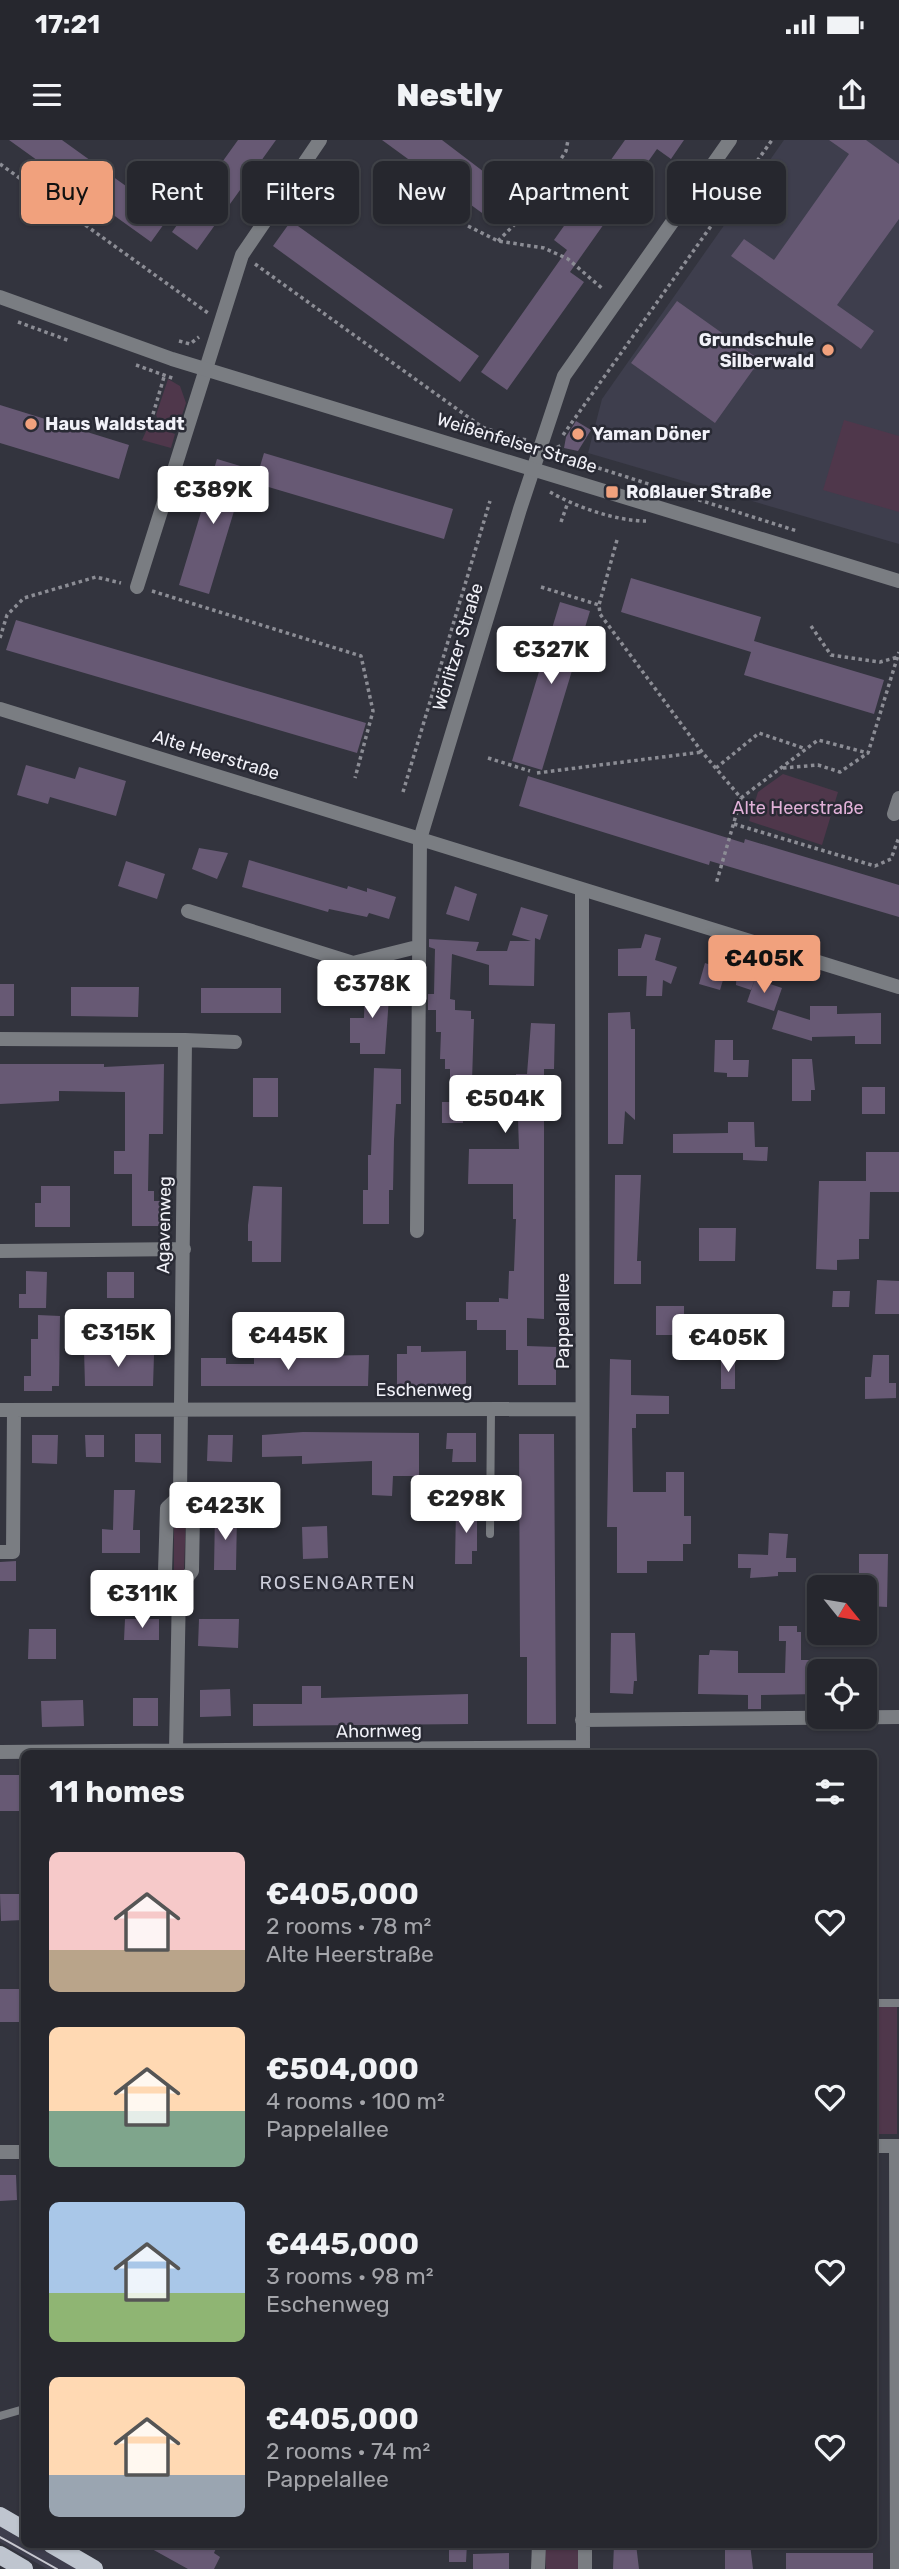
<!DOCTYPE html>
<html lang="en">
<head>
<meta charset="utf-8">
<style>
  :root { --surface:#26272e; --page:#2e2f36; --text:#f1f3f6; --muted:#a4a5aa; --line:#42444a; --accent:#f1a17d }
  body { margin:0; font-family:Rubik,sans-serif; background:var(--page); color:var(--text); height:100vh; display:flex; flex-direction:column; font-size:26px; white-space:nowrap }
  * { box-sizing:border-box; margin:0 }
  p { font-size:23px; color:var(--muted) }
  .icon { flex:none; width:38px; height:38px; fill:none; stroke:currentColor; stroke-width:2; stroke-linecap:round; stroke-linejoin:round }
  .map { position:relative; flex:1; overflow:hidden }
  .details { position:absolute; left:21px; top:1610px; width:856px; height:798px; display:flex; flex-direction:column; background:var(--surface); border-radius:10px; box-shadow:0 2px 5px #0004,0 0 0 2px var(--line) }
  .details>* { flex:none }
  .hud { position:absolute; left:21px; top:21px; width:858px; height:63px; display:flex; gap:14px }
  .needle { width:46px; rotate:120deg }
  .controls { position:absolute; left:807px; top:1435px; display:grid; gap:14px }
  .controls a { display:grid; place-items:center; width:70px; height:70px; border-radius:10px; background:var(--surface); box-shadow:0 2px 5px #0004,0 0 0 2px var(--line); font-size:35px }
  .price { position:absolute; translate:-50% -60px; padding:0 16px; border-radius:7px; background:#fff; color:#222; font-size:23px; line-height:46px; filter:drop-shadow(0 2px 4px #0008) }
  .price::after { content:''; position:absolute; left:50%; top:42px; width:21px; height:16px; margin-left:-10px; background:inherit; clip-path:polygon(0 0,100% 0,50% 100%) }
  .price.active { background:var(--accent); color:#111 }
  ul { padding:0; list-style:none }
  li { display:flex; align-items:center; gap:21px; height:175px; padding:0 28px }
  li span { display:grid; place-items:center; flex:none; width:196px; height:140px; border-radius:10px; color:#555 }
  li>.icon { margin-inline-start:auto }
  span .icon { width:84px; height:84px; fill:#fffc; stroke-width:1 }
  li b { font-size:30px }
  h2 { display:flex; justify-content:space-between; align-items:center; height:84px; padding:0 28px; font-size:30px }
  .chip { padding:0 24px; border-radius:10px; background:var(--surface); box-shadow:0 2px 5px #0004,0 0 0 2px var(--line); font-size:24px; line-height:63px }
  .chip.active { background:var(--accent); color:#111 }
  .status { display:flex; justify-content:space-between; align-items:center; height:49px; padding:0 35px; background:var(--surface); direction:ltr }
  .status svg { height:19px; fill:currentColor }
  header { display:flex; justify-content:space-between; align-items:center; height:91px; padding:0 28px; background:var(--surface); font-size:32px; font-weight:800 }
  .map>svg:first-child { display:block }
</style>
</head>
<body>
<div class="status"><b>17:21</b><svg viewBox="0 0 49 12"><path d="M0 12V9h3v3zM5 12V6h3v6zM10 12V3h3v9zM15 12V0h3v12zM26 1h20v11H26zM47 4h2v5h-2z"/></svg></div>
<header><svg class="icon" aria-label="menu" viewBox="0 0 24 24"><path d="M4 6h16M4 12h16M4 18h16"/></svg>Nestly<svg class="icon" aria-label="share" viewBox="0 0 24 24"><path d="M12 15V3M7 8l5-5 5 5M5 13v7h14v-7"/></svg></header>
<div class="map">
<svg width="899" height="2429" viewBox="0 0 899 2429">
  <rect width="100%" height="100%" fill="#33343e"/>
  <path fill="#3e3e4d" d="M784 0H899V404L588 313 602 259Z
    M0 2384 24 2398V2404L36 2405 80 2429H47L0 2402Z"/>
  <path fill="#4f374b" d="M168 239 180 246 186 263 181 278 170 283 158 279 156 275Z
    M844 280 899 296V372L823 350Z
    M149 285 175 294 171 308 142 300Z
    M783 634 838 652 822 705 749 681 758 652Z
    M177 1369 184 1370 186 1375 184 1430 177 1434 174 1430V1374Z
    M873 1867H897V1994H873Z
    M545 2405H579L578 2429H546Z"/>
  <path fill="#675974" d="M9 0H62L169 77 151 102Z
    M238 0H276L197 110 172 92Z
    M382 0H442L513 54 493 81Z
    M625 0H684L671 19 657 9 570 132 584 142 507 250 481 232 567 110 554 100Z
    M829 0H866L899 24V79L837 165 874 191 861 209 731 116 744 99 774 120 849 14Z
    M291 81 479 216 460 242 273 106Z
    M677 161 760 220 715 283 631 223Z
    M0 265 129 305 119 339 0 303Z
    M576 281 591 290 578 311 564 308 566 297Z
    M264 313 453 369 444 399 255 343Z
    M217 319 247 328 209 454 179 445Z
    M631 438 761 477 754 501 884 540 874 574 744 535 751 512 621 472Z
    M560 462 590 471 542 630 512 621Z
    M16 480 366 583 357 613 6 510Z
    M26 625 75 639 79 627 126 641 116 676 50 657 48 664 17 655Z
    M528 636 744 703 745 699 899 745V777L710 721 709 725 519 666Z
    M199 708 228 713 217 739 192 729Z
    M249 720 347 749 348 746 367 752V748L396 757 389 779 369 773 367 777 329 769 328 772 242 747Z
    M126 721 165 734 157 759 118 746Z
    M455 746 477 754 469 781 446 774Z
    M521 767 548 775 540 800 535 798 534 846 489 845V825L452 814 450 859 455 860V870L471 871V879H474L472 941H516V934H527L531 883 555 884 554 929H544V1179L527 1178V1206L556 1207V1245H518V1210H506V1190H477V1180H466V1162H499V1158L508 1159 509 1131H514L516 1079H513V1044H468L469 1009H519L518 979 463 978V983H442V962H450V929H445V919H440L441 892H436V870H428V854H434L435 809 429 807V799L479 802 476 811H507L510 801H531L512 795Z
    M645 794 661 798 655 820 677 827 671 844 663 840 662 856H646L647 836H618V809L641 808Z
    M705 823 726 830 720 850 699 844Z
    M737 823 758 830 751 850 736 845Z
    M755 839 782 848 774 871 747 862Z
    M365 843H390L385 914H360V903H350V878H364Z
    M0 844H14V876H0Z
    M71 847H139L138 877 71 876Z
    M201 848H281V873H201Z
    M810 866H837V874L881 873V904H855V896L812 897V901L772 889 778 870 810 880Z
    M630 872 631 889H635V980L625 971 623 1004H608V873Z
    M715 900H733V920H749L748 937H727V933L714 932Z
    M792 919H812L815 950H811V961H792Z
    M0 924H104V927L164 924 163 994H149L148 1051H154V1061H161V1086H132V1034H114V1011H125V952L59 951V961L0 964Z
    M374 928 401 929V964H396L394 1000 393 1050H389V1084H363V1050H368V1015H371Z
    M253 938H278V977H253Z
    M862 947H885V974H862Z
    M728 982H754L755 1007H768L767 1021 743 1020V1013H673V994L728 993Z
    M866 1012H899V1052H870L869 1099H859V1119L837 1120V1130L816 1129 819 1041H866Z
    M615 1035H641L637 1121H641V1144H614Z
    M41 1046H70V1087H35V1063H41Z
    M253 1046 282 1047 281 1122H252V1101H248V1085Z
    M699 1088H736L735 1121H699Z
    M26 1131 47 1132 46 1168H19V1154H26Z
    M107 1132H134V1158H107Z
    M877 1140 899 1141V1174H875Z
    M833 1151H850L849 1167H832Z
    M656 1166H684V1174H694V1195H656Z
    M38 1175 60 1176 59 1246H52V1251H24V1236H31V1199H38Z
    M407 1206H421V1212L466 1211V1244L397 1247V1214H407Z
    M84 1209H104V1214L154 1215 153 1246H85Z
    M369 1215 368 1246H201V1218H226V1224H254V1217Z
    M873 1215H889V1243H896V1258L865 1259V1237H871Z
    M610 1219 631 1220V1255L669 1256V1274H636V1288H632L633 1352H666V1332H684V1376H691V1404H683V1421H647V1433H617V1387H607Z
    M721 1220H735V1249H721Z
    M303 1292 419 1293V1336H393L392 1356 372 1355V1321L302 1324V1316L262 1317V1295Z
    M447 1293H476V1322H452L453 1309H446Z
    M135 1294H161V1323L135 1322Z
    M519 1294H554L556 1584H527V1517H520Z
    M32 1295H58L57 1324 32 1323Z
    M85 1295H104V1317H86Z
    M208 1295H233L232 1322 207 1321Z
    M114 1350H135L133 1390H140V1413H102V1389L113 1390Z
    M456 1368H477V1411H472V1424H455Z
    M215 1373 237 1374 236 1430H214Z
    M327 1386 328 1418 303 1419 302 1387Z
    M769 1393 788 1394 786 1418H796V1432H778V1436L750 1438 751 1428H738V1414L768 1415Z
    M859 1414H888L887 1467 869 1466V1441H859Z
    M16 1421V1441H0V1422Z
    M125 1479H159V1500H124Z
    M199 1479H239L238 1508 198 1506Z
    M779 1486H797V1492H801V1520H816L819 1554 761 1555V1569H748V1555L698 1554 699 1515H709L710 1510 738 1511V1533H785L786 1501H779Z
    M29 1489H56V1519H28Z
    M611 1493H635L637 1541H634L633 1554 610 1553Z
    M302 1546H321V1558L468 1554V1584L253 1586V1564H302Z
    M230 1549 231 1576 200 1577V1550Z
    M133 1558H158V1586H133Z
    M83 1560 84 1586 42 1587 41 1561Z
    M0 1635H24V1671H0Z
    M0 1754H23V1780L1 1781Z
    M0 1849H24V1882H0Z
    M0 2035H16L17 2060 0 2061Z
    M143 2404H218L214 2413 220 2417 214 2429H188Z
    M449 2404H467L466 2422H449Z
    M614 2404H636L639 2429H613Z
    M725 2404H750L753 2429H725Z
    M509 2413V2429H473V2414Z
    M786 2413H873V2429H786Z"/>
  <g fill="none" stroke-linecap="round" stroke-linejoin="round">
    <path stroke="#8c8d95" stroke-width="3.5" stroke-dasharray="3.5 3.5" stroke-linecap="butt" d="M0 24 208 173
      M468 86 498 101 544 108 568 119 604 150
      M498 101 528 71 566 11 568 0
      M255 124 482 287 513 298 529 300
      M18 182 70 201
      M179 201 190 204 199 197
      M136 225 175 239
      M151 281 164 237
      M563 295 772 0
      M558 305 562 314 570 319 797 391
      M550 352C576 367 616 381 646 381
      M561 382 567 365
      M617 400 599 465 600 474 702 612 741 658 716 744
      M541 447 599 465
      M152 451 361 516 373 571 355 638
      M811 486 831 515 880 522 898 517
      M0 498 7 475 24 458 96 437 121 443
      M488 618 530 631
      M716 628 759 593 806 609
      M783 628 818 625 840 632 868 613
      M537 633 702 612
      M403 652 490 361
      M741 658 818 600 868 613 899 512
      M734 684 875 726 891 719 899 697"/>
    <path stroke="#7a7d82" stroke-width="8" d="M490 1394 491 1269
      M873 1863H899
      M0 2276 24 2269"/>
    <path stroke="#7a7d82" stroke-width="14" d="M137 447 242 115 320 0
      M0 569 899 847
      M894 674 899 658
      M582 749 583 1614
      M188 771 353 823 417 807
      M0 899 185 900 180 1356 167 1368 165 1432 179 1448 176 1610
      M185 900 235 902
      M417 1091 420 699 520 369 564 236 730 0
      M0 1111 184 1109
      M0 1270 582 1269
      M0 1412H13L14 1270
      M179 1448 192 1431 193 1373 180 1356
      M582 1580 899 1577
      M0 1612 583 1607
      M873 2006H899
      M896 2006 897 2429
      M0 2012H24
      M585 2404V2429
      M538 2429 539 2404"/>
    <path stroke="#7a7d82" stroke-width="14" d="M0 157 172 219 899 441"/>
    <path stroke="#bfc5cf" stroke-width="18" d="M0 2376 24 2390
      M51 2404 94 2429
      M0 2415 24 2429"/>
    <path stroke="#c8c8d0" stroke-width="2" d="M0 2397 57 2429"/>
  </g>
  <g fill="#f1a17d" stroke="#292a34" stroke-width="2.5">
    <circle cx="828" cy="210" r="7"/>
    <circle cx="31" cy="284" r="7"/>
    <circle cx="578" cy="294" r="7"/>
    <rect x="605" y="345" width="14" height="14" rx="3.5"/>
  </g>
  <g text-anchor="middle" stroke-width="5" stroke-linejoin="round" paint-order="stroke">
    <g font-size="18" font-weight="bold" fill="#f1f1f8" stroke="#292a34" text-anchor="start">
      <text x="814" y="206" text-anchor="end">Grundschule<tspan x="814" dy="21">Silberwald</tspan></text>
      <text x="45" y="290">Haus Waldstadt</text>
      <text x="592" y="300">Yaman Döner</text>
      <text x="626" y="358">Roßlauer Straße</text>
    </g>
    <g font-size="18" fill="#f1f1f8" stroke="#292a34">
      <text transform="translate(517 303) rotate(17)" y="6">Weißenfelser Straße</text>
      <text transform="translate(458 507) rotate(-73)" y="6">Wörlitzer Straße</text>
      <text transform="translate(216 615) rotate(17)" y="6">Alte Heerstraße</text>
      <text transform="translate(164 1085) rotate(-89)" y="6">Agavenweg</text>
      <text transform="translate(563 1181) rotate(-90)" y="6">Pappelallee</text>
      <text x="424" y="1256">Eschenweg</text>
      <text transform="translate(379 1591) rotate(-1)" y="6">Ahornweg</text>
    </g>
    <g font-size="18" fill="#e1b1d8" stroke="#292a34">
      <text x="798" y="674">Alte Heerstraße</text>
    </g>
    <g font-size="19" letter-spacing="2" fill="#cbccd9" stroke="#292a34">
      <text x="338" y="1449">ROSENGARTEN</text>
    </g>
  </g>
</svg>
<div class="controls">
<a><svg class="needle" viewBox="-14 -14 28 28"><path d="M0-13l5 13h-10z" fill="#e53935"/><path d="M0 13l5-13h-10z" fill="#a4a5aa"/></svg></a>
<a><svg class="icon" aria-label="locate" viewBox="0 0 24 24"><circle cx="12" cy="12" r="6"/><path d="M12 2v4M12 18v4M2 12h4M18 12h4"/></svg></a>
</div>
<b class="price" style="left:213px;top:386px">€389K</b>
<b class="price" style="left:551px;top:546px">€327K</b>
<b class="price active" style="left:764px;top:855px">€405K</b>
<b class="price" style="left:372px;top:880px">€378K</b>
<b class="price" style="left:505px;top:995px">€504K</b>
<b class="price" style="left:118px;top:1229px">€315K</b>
<b class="price" style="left:288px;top:1232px">€445K</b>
<b class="price" style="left:728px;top:1234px">€405K</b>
<b class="price" style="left:466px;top:1395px">€298K</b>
<b class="price" style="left:225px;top:1402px">€423K</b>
<b class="price" style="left:142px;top:1490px">€311K</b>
<div class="hud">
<a class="chip active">Buy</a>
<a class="chip">Rent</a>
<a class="chip">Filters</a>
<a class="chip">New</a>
<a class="chip">Apartment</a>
<a class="chip">House</a>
</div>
<section class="details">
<h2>11 homes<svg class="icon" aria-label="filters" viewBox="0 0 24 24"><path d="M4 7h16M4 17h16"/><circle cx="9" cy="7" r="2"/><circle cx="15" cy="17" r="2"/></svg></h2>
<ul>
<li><span style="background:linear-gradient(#f6c9c9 70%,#b9a48a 0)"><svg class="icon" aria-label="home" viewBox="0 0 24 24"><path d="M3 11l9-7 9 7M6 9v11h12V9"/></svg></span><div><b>€405,000</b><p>2 rooms · 78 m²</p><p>Alte Heerstraße</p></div><svg class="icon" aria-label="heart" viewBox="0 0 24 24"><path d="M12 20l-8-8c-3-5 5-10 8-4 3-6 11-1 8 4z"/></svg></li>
<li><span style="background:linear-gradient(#ffd9b3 60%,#7fa58c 0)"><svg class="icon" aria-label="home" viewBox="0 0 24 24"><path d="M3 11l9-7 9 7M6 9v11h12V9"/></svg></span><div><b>€504,000</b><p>4 rooms · 100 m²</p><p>Pappelallee</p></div><svg class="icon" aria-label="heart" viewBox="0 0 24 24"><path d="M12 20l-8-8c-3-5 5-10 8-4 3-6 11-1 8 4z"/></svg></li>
<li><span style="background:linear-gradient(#a9c7e8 65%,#8fb573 0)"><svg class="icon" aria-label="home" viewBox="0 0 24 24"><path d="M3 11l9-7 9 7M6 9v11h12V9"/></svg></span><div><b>€445,000</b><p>3 rooms · 98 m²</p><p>Eschenweg</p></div><svg class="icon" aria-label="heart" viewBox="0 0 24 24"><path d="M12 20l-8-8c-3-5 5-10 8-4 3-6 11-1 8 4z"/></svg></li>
<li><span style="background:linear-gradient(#ffd9b3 70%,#9aa5b1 0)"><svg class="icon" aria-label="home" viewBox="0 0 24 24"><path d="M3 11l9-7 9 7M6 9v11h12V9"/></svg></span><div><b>€405,000</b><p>2 rooms · 74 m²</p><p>Pappelallee</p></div><svg class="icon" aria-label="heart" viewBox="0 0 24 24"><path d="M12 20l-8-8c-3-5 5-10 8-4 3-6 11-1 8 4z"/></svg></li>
</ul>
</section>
</div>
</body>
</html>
